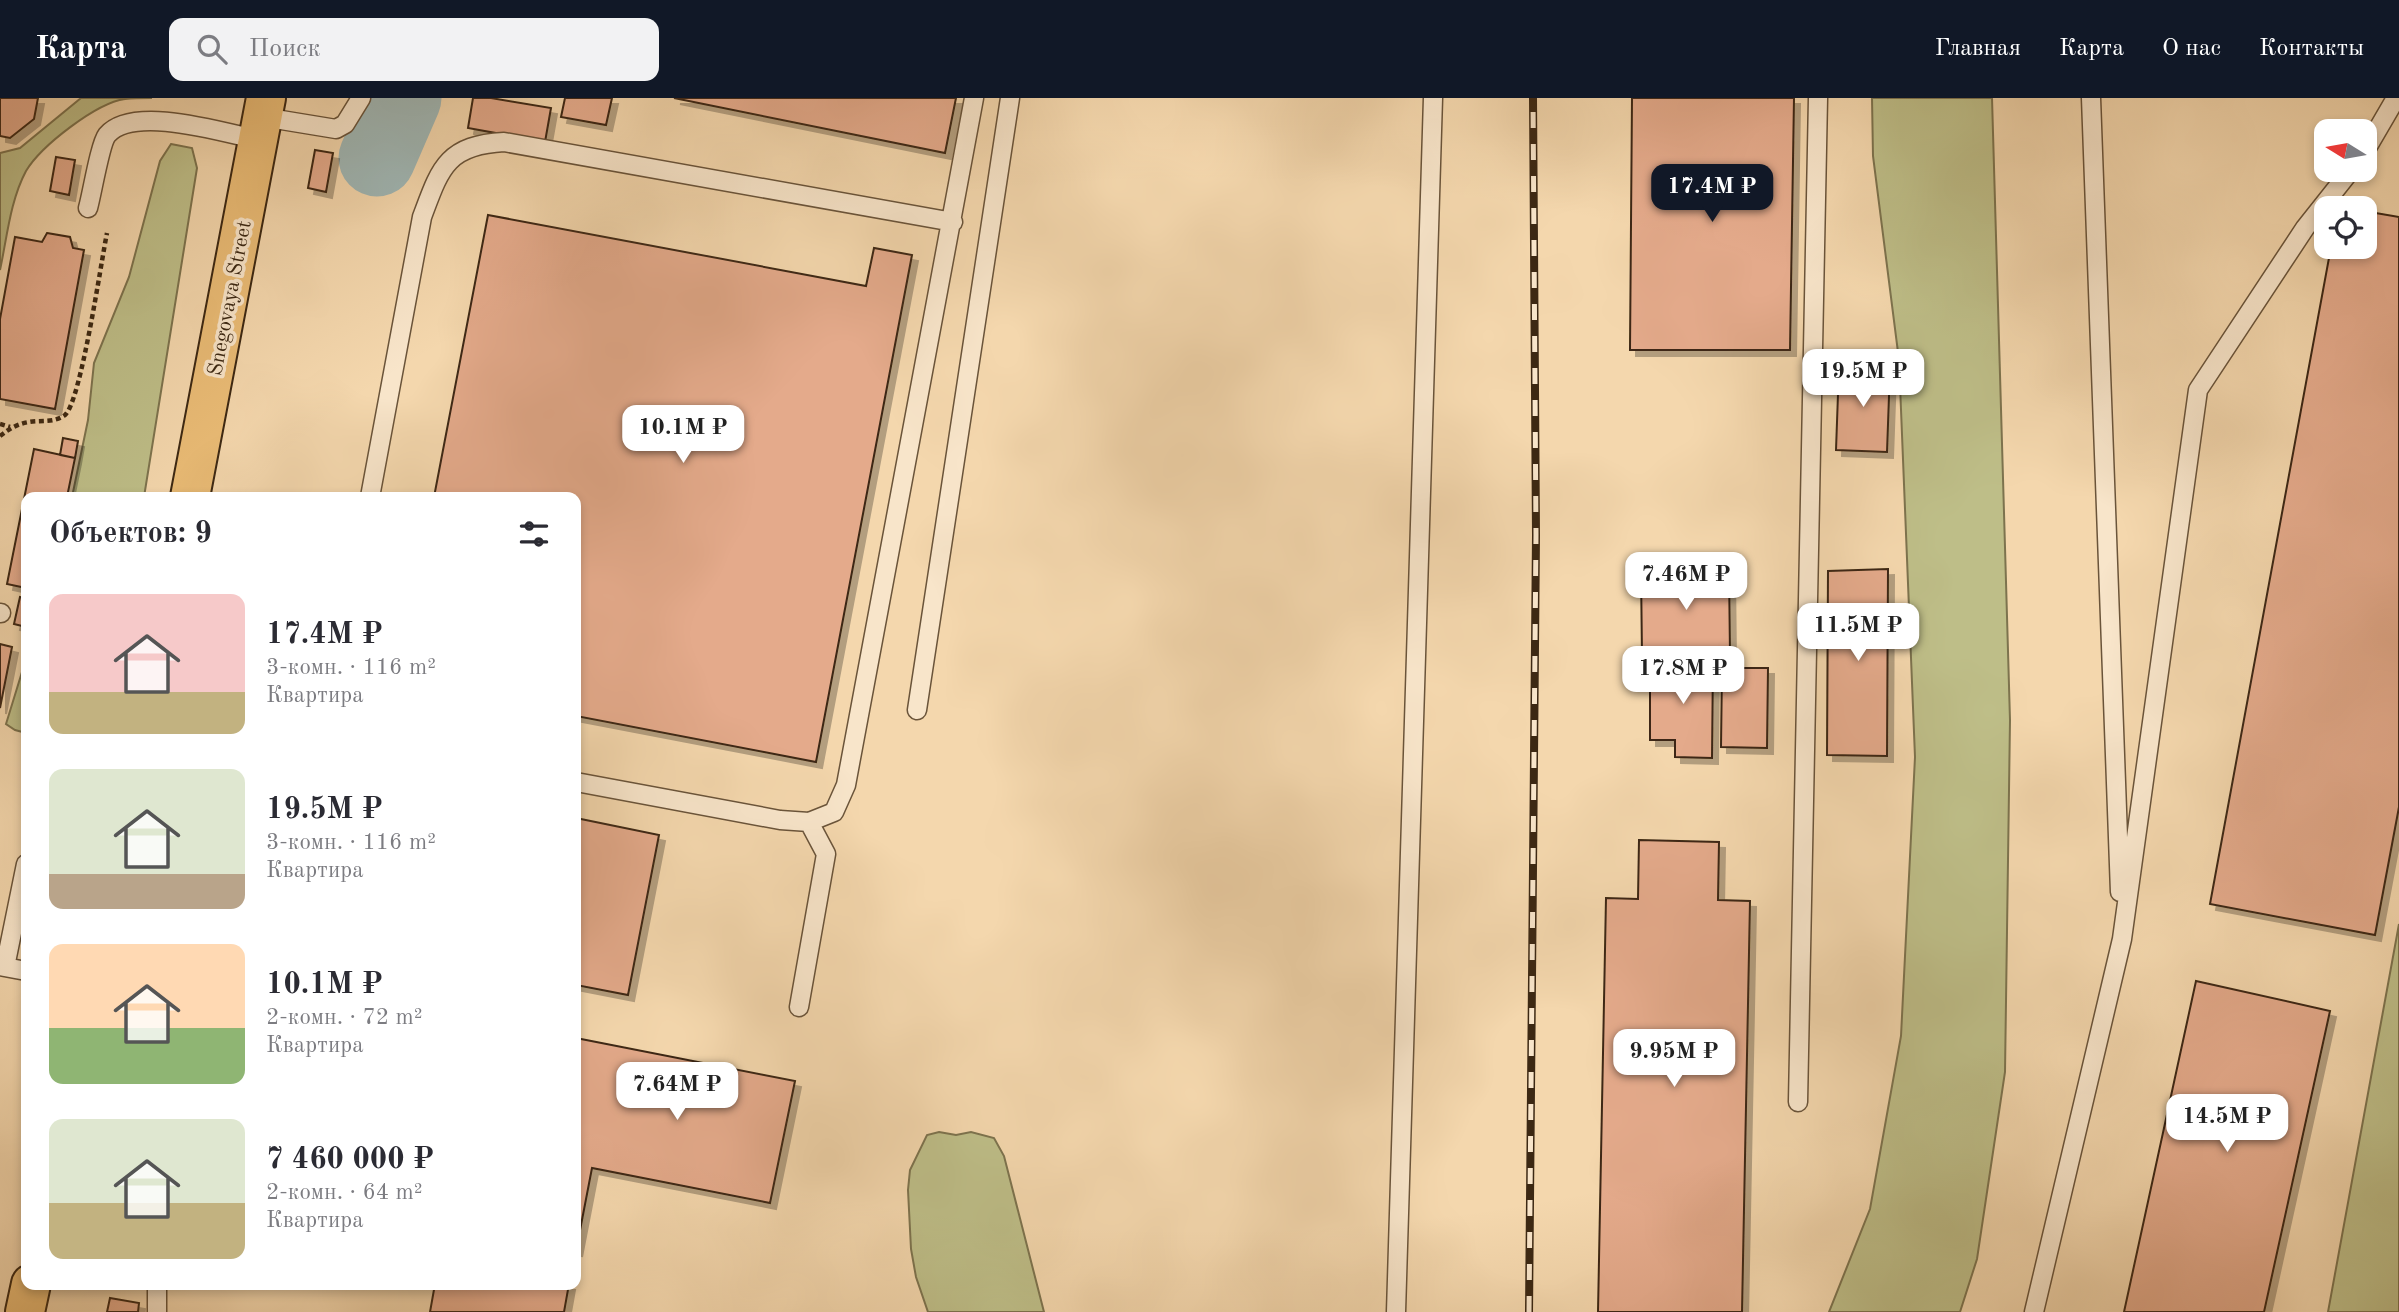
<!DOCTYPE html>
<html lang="ru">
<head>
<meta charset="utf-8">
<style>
  :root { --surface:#fff; --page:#f2f2f3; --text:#2b2b33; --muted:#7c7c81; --accent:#111827 }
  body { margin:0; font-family:"Old Standard TT",serif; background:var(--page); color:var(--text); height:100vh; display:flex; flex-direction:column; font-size:26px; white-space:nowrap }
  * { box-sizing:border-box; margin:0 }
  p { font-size:23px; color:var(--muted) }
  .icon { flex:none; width:38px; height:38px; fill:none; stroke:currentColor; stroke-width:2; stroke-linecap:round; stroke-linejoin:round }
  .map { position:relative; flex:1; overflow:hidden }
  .side { position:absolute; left:21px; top:394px; width:560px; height:798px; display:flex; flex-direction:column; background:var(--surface); border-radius:14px; box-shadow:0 4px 10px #0003 }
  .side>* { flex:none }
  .needle { width:46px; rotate:281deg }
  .buttons { position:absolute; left:2314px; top:21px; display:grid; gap:14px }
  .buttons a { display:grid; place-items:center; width:63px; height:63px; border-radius:14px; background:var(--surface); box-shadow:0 4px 10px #0003; font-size:35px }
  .price { position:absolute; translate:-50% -60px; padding:0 16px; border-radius:14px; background:#fff; color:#222; font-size:23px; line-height:46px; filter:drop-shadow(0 2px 4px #0008) }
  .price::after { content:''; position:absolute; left:50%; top:42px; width:21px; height:16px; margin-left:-10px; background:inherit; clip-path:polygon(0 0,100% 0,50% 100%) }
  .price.active { background:var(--accent); color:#fff }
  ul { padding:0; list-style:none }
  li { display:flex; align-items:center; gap:21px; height:175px; padding:0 28px }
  li span { display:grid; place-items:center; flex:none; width:196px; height:140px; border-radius:14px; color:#555 }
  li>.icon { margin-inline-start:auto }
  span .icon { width:84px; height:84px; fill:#fffc; stroke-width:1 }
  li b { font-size:30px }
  h2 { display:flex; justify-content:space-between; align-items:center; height:84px; padding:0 28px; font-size:30px }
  header { display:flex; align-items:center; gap:42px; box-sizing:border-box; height:98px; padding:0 35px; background:var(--accent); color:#fff }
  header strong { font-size:33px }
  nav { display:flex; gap:38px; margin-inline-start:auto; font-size:24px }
  .search { width:490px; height:63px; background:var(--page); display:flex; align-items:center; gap:18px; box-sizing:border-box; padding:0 24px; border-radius:14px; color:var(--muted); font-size:26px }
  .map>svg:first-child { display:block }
</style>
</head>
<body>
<header>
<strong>Карта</strong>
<div class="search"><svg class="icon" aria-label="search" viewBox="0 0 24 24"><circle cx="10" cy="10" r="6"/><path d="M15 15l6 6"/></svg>Поиск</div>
<nav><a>Главная</a><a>Карта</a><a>О нас</a><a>Контакты</a></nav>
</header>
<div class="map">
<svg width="2399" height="1214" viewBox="0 0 2399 1214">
  <defs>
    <filter id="shadow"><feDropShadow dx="6" dy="6" stdDeviation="0" flood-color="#0004"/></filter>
  </defs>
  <rect width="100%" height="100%" fill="#f4d7ad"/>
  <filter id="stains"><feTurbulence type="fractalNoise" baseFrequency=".00286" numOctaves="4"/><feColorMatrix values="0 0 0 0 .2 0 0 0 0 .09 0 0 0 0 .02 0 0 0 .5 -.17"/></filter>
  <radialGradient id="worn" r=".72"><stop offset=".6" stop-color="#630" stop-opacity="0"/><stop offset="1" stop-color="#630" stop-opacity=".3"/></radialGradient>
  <path fill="#bebe88" stroke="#7d734e" stroke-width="2" d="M81 0H152C143 0 134 0 125 1 96 5 41 48 26 73 10 103 7 140 0 172V55L20 50Z
    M1872 0H1992L2010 622 2005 974 1977 1161 1960 1214H1829L1870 1111 1901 938 1915 659 1899 262 1873 58Z
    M171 46 192 50 197 70 144 399H72L88 322 94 265 129 179 160 63Z
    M26 561V635L15 632 6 626Z
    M2399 826V1214H2328Z
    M939 1034 956 1037 971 1034 994 1040 1004 1058 1044 1214H928L916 1179 911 1151 908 1092 910 1072 927 1037Z"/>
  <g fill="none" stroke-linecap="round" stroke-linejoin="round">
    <path stroke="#a0b7b5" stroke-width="77" d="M377 60 403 0"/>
  </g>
  <path fill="#e4aa8b" stroke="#3c2813" stroke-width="2" filter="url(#shadow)" d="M0 0H38L34 21 10 40 0 38Z
    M473 0H491L551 10 545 44 468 30Z
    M565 0H612L606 27 561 19Z
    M674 0H956L945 55Z
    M1632 0H1794L1790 252H1630Z
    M315 52 333 55 326 94 308 90Z
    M56 59 75 62 69 97 50 93Z
    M2364 113 2399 119V709L2375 837 2210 806 2331 149H2364Z
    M488 117 866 188 874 150 912 157 816 664 576 618V399H434Z
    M47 135 70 139 73 150 84 152 55 311 0 301V221L15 139 42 144Z
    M1839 268 1890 270 1887 354 1836 352Z
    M63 340 78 343 75 360 60 357Z
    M34 351 75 360 67 399H26V490L7 486Z
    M1729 470 1730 557 1642 559 1641 472Z
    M1888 471 1887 658 1827 657 1828 473Z
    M20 499 26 500V529L14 526Z
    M0 546 12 549 0 610Z
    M1650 562 1713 563 1712 660 1675 659V642H1650Z
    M1722 570H1768L1767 650 1721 649Z
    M576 720 659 737 628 897 576 887Z
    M1639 742 1719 744 1718 802 1750 803 1742 1214H1598L1606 800 1638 801Z
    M2196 883 2330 913 2264 1214H2124Z
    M576 940 795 983 770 1105 592 1070 576 1153Z
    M435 1186H569L564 1214H430Z
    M110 1200 139 1205 138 1214H107Z"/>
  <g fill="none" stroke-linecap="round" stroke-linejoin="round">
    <defs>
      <path id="lane" d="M2091 0 2120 794
        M263 19 336 31 345 26 361 0
        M2364 55 2396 0
        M88 110C92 96 100 46 107 37 133 6 225 35 259 42
        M370 399 422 119C440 71 446 47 504 44L953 124
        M0 515H1
        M917 612 1010 0
        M576 684 780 722 809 724 834 714 846 687 974 0
        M0 868 26 873
        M5 869 26 766
        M799 909 826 756 809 724
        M1798 1004 1818 0
        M157 1186V1214
        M1396 1214 1433 0
        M2034 1214 2122 841 2198 292 2305 130 2351 72"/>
      <path id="primary" d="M190 399 266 0
        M25 1214 31 1186"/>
    </defs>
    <use href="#lane" stroke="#6a543a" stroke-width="21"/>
    <use href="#primary" stroke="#3c2813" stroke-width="42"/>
    <path stroke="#3c2813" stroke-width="4.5" stroke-dasharray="5 3.5" stroke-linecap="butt" d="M0 326 10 329
      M0 338C9 331 17 326 29 324 40 322 55 325 65 317 81 303 101 164 107 135"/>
    <use href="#lane" stroke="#f8e5ca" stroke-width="18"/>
    <use href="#primary" stroke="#eabc76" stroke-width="38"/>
    <defs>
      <path id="rail" d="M1529 1214 1536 437 1533 0"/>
    </defs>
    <use href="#rail" stroke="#3c2813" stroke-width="8"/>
    <use href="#rail" stroke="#f8e5ca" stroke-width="5" stroke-dasharray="16" stroke-linecap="butt"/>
  </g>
  <g text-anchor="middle" stroke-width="7" stroke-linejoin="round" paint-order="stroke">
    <g font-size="21" fill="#3c2813" stroke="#f8e5ca">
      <text transform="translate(229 200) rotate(-79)" y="7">Snegovaya Street</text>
    </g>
  </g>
  <rect width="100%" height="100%" filter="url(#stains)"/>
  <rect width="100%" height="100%" fill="url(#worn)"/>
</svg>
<div class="buttons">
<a><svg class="needle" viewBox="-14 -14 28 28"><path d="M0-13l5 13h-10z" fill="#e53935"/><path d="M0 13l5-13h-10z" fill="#7c7c81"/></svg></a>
<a><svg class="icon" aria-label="locate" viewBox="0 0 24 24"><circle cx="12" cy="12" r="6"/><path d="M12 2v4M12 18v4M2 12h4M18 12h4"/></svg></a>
</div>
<b class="price active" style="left:1712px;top:126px">17.4M ₽</b>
<b class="price" style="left:1863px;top:311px">19.5M ₽</b>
<b class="price" style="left:683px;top:367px">10.1M ₽</b>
<b class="price" style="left:1686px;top:514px">7.46M ₽</b>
<b class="price" style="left:1858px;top:565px">11.5M ₽</b>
<b class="price" style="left:1683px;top:608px">17.8M ₽</b>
<b class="price" style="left:1674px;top:991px">9.95M ₽</b>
<b class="price" style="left:677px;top:1024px">7.64M ₽</b>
<b class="price" style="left:2227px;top:1056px">14.5M ₽</b>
<section class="side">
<h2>Объектов: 9<svg class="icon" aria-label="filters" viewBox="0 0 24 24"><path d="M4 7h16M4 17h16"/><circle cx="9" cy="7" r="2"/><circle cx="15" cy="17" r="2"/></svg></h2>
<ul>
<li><span style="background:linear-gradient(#f6c9c9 70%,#c2b280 0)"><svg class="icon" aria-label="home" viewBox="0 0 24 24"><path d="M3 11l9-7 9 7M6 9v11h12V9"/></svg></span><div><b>17.4M ₽</b><p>3-комн. · 116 m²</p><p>Квартира</p></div></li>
<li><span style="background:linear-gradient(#dfe7d0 75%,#b9a48a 0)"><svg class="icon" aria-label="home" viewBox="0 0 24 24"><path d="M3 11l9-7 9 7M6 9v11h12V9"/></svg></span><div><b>19.5M ₽</b><p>3-комн. · 116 m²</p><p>Квартира</p></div></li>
<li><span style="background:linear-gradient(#ffd9b3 60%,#8fb573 0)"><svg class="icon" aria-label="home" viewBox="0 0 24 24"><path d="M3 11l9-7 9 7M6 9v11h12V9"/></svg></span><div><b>10.1M ₽</b><p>2-комн. · 72 m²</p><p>Квартира</p></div></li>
<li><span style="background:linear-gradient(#dfe7d0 60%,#c2b280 0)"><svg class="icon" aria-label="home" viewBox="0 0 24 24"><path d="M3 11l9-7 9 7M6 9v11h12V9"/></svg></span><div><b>7 460 000 ₽</b><p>2-комн. · 64 m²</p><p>Квартира</p></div></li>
</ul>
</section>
</div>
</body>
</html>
